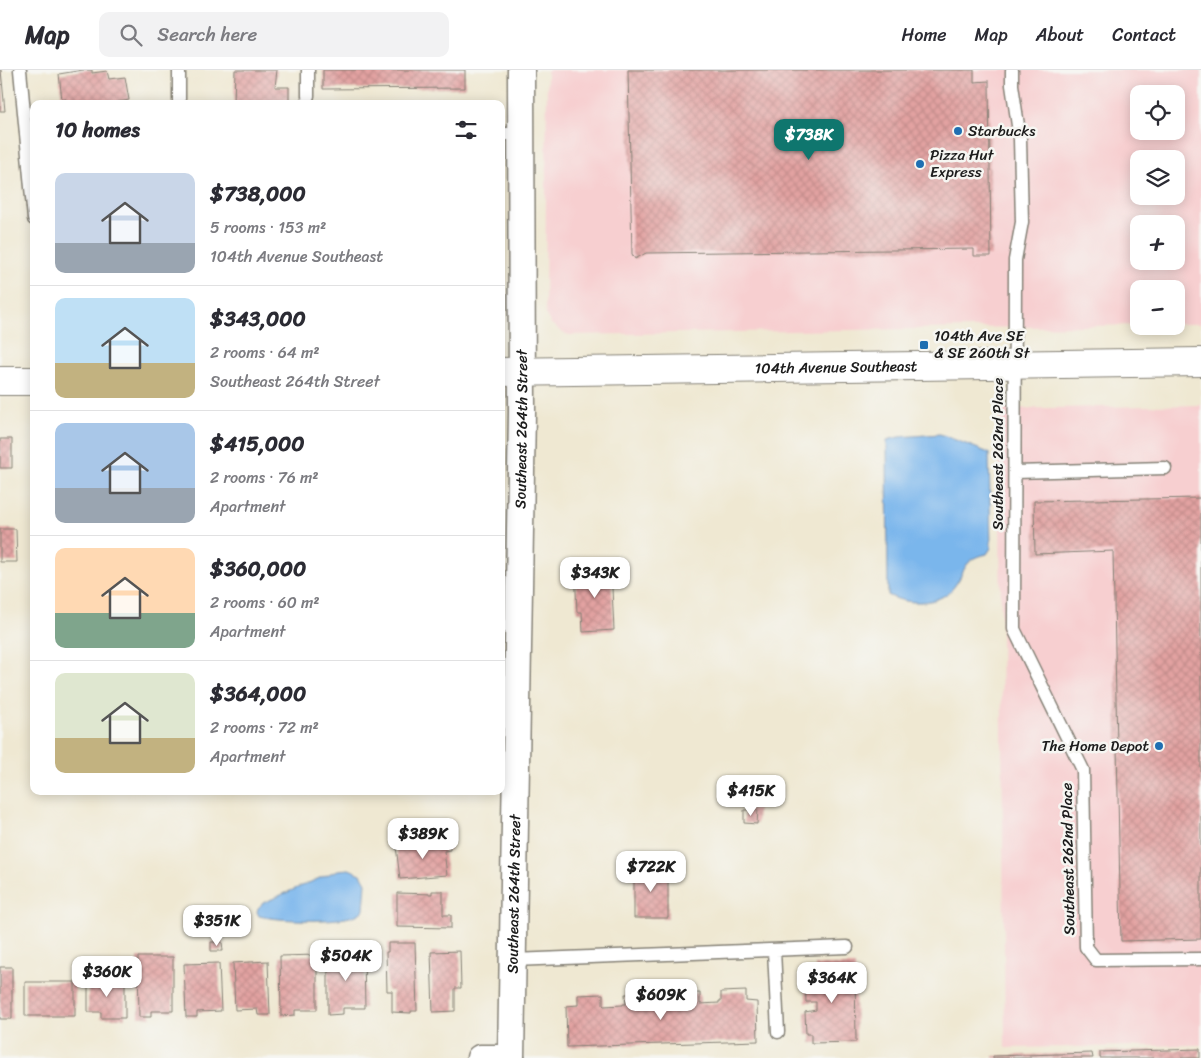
<!DOCTYPE html>
<html lang="en">
<head>
<meta charset="utf-8">
<style>
  :root { --surface:#fff; --page:#f2f2f3; --text:#2b2b33; --muted:#7c7c81; --line:#e1e1e2; --accent:#0f766e }
  body { margin:0; font-family:Sriracha,sans-serif; background:var(--page); color:var(--text); height:100vh; display:flex; flex-direction:column; font-size:19px; white-space:nowrap }
  * { box-sizing:border-box; margin:0 }
  p { font-size:16px; color:var(--muted) }
  .icon { flex:none; width:28px; height:28px; fill:none; stroke:currentColor; stroke-width:2; stroke-linecap:round; stroke-linejoin:round }
  .map { position:relative; flex:1; overflow:hidden }
  .details { position:absolute; left:30px; top:30px; width:475px; height:695px; display:flex; flex-direction:column; background:var(--surface); border-radius:10px; box-shadow:0 2px 12px #0003 }
  .details>* { flex:none }
  .buttons { position:absolute; left:1130px; top:15px; display:grid; gap:10px }
  .buttons a { display:grid; place-items:center; width:55px; height:55px; border-radius:10px; background:var(--surface); box-shadow:0 2px 12px #0003; font-size:25px }
  .price { position:absolute; translate:-50% -42px; padding:0 11px; border-radius:10px; background:#fff; color:#222; font-size:16px; line-height:32px; filter:drop-shadow(0 1px 2px #0008) }
  .price::after { content:''; position:absolute; left:50%; top:30px; width:15px; height:11px; margin-left:-8px; background:inherit; clip-path:polygon(0 0,100% 0,50% 100%) }
  .price.active { background:var(--accent); color:#fff }
  ul { padding:0; list-style:none }
  li { display:flex; align-items:center; gap:15px; height:125px; padding:0 25px }
  li+li { border-top:1px solid var(--line) }
  li span { display:grid; place-items:center; flex:none; width:140px; height:100px; border-radius:10px; color:#555 }
  li>.icon { margin-inline-start:auto }
  span .icon { width:60px; height:60px; fill:#fffc; stroke-width:1 }
  li b { font-size:21px }
  h2 { display:flex; justify-content:space-between; align-items:center; height:60px; padding:0 25px; font-size:21px }
  header { display:flex; align-items:center; gap:30px; box-sizing:border-box; height:70px; padding:0 25px; background:var(--surface); border-bottom:1px solid var(--line) }
  header strong { font-size:24px }
  nav { display:flex; gap:28px; margin-inline-start:auto; font-size:18px }
  .search { width:350px; height:45px; background:var(--page); display:flex; align-items:center; gap:12px; box-sizing:border-box; padding:0 18px; border-radius:10px; color:var(--muted); font-size:19px }
  .map>svg:first-child { display:block }
</style>
</head>
<body>
<header>
<strong>Map</strong>
<div class="search"><svg class="icon" aria-label="search" viewBox="0 0 24 24"><circle cx="10" cy="10" r="6"/><path d="M15 15l6 6"/></svg>Search here</div>
<nav><a>Home</a><a>Map</a><a>About</a><a>Contact</a></nav>
</header>
<div class="map">
<svg width="1201" height="988" viewBox="0 0 1201 988">
  <defs>
    <pattern id="building-cross-hatch" width="8" height="8" patternUnits="userSpaceOnUse" patternTransform="scale(1.25)"><rect width="8" height="8" fill="#e2a2a1"/><path d="M0 0l8 8M0 8l8-8" fill="none" stroke="#c18b8a"/></pattern>
  </defs>
  <rect width="100%" height="100%" fill="#f6f6f2"/>
  <filter id="ink" filterUnits="userSpaceOnUse"><feTurbulence type="fractalNoise" baseFrequency=".02" numOctaves="2"/><feDisplacementMap in="SourceGraphic" scale="10" xChannelSelector="R" yChannelSelector="G"/><feConvolveMatrix kernelMatrix="1 2 1 2 8 2 1 2 1" color-interpolation-filters="sRGB"/></filter>
  <filter id="wash" filterUnits="userSpaceOnUse"><feTurbulence type="fractalNoise" baseFrequency=".0096" numOctaves="4" result="noise"/><feDisplacementMap in="SourceGraphic" scale="20" xChannelSelector="R" yChannelSelector="G"/><feGaussianBlur stdDeviation="1.12" result="paint"/><feColorMatrix in="noise" values="0 0 0 0 0 0 0 0 0 0 0 0 0 0 0 0 0 1.4 0 .05"/><feComposite in="paint" operator="in"/></filter>
  <g filter="url(#wash)">
    <rect width="100%" height="100%" fill="#efe8d2"/>
    <path fill="#f7cfd0" fill-rule="evenodd" d="M547 0H1201V254H1176V219H1139V255L570 265 563 263 550 253 546 245 545 236ZM1139 24H1176V61H1139ZM1139 89H1176V126H1139ZM1139 154H1176V191H1139Z
      M1201 335V975L1005 978 999 339Z"/>
    <path fill="#7ab6ec" stroke="#4b6984" d="M940 364 989 383 991 478 987 484C961 490 967 501 953 518 939 536 907 535 888 525L887 370 899 367Z
      M349 799 361 804 366 813 364 840C360 843 356 846 350 847 331 852 279 851 259 846L257 842 258 838 263 833 338 800Z"/>
    <g id="blocks">
      <path fill="url(#building-cross-hatch)" d="M0 0H1L5 41H0Z
        M83 0H92V3L107 1 109 9 125 7 129 30 108 34H67L66 29 62 30 59 4Z
        M235 0H277L275 17H289V34L234 33Z
        M323 0H465V18L323 19Z
        M628 0H974V12L989 11 991 186H974V179L646 183 635 189 632 184Z
        M0 369H12V398H0Z
        M1201 428V869L1121 871 1113 481 1035 484 1034 431Z
        M0 459H16L17 492H0Z
        M611 498 614 560 583 562 582 542H577L575 500Z
        M744 740H758L757 754 744 753Z
        M444 768H449L450 780 444 781 447 805 400 809 396 776 444 771Z
        M668 798V848H634V799Z
        M432 821H443V845H451V858L397 857V823L432 824Z
        M211 872H222L223 881H211Z
        M388 873H415L417 941H411V943L392 942V921H387L386 882H388Z
        M460 881 461 918H455V941L433 942 431 882Z
        M364 883 365 938H343V944L328 945V884Z
        M317 885V940H295V945L281 946 280 886Z
        M138 887H173V941H151V947H139Z
        M268 891 270 945H258L257 939 235 940 233 893Z
        M219 893 221 941 197 942V947H186L184 894Z
        M815 895H855L856 972 811 973V964H806L805 942 816 940V932H806L805 906H815Z
        M0 897H12V949H0Z
        M88 910H125V948H101V942H88Z
        M25 912H75V946H25Z
        M746 921V931L757 932 758 971 567 977 566 936 578 935V925L603 924V935L604 936 623 935V934H626L625 924H651V934L652 935 672 934 674 933V924L700 923V934L719 933V931H721V922Z
        M1200 979V988H1100V982Z
        M1092 983 1093 988H993V986Z"/>
    </g>
  </g>
  <g filter="url(#ink)">
    <use href="#blocks" fill-opacity="0" stroke="#868277" stroke-width="1"/>
    <g fill="none" stroke-linecap="round" stroke-linejoin="round">
      <defs>
        <path id="service" d="M20 0 34 149
          M308 0V26
          M1012 0V15L1020 69 1022 152 1015 190 1014 559 1083 700 1086 877 1096 890 1201 889
          M179 34V0
          M501 64H522
          M1015 402 1165 398
          M501 556H519
          M774 880 778 962
          M513 890 847 877"/>
        <g id="minor">
          <path d="M480 988H511"/>
          <path id="s1" d="M511 988 522 342 521 0"/>
        </g>
        <g id="tertiary">
          <path id="s2" d="M501 302 1201 292"/>
          <path d="M0 311H34"/>
        </g>
      </defs>
      <use href="#service" stroke="#868277" stroke-width="15"/>
      <use href="#minor" stroke="#868277" stroke-width="29"/>
      <use href="#tertiary" stroke="#868277" stroke-width="30"/>
      <use href="#service" stroke="#fff" stroke-width="12"/>
      <use href="#minor" stroke="#fff" stroke-width="26"/>
      <use href="#tertiary" stroke="#fff" stroke-width="28"/>
    </g>
  </g>
  <g fill="#1f6fb2" stroke="#f6f6f2" stroke-width="2">
    <circle cx="958" cy="61" r="5"/>
    <circle cx="920" cy="94" r="5"/>
    <rect x="919" y="270" width="10" height="10" rx="2.5"/>
    <circle cx="1159" cy="676" r="5"/>
  </g>
  <g text-anchor="middle" stroke-width="5" stroke-linejoin="round" paint-order="stroke">
    <g font-size="15" fill="#1c1c1c" stroke="#f6f6f2" text-anchor="start">
      <text x="968" y="66">Starbucks</text>
      <text x="930" y="90">Pizza Hut<tspan x="930" dy="17">Express</tspan></text>
      <text x="934" y="271">104th Ave SE<tspan x="934" dy="17">&amp; SE 260th St</tspan></text>
      <text x="1149" y="681" text-anchor="end">The Home Depot</text>
    </g>
    <g font-size="15" fill="#1c1c1c" stroke="#f6f6f2">
      <text dy="5" stroke="none"><textPath href="#s2" startOffset="335">104th Avenue Southeast</textPath></text>
      <text dy="5" stroke="none"><textPath href="#s1" startOffset="629">Southeast 264th Street</textPath></text>
      <text transform="translate(998 384) rotate(-90)" y="5">Southeast 262nd Place</text>
      <text transform="translate(1068 789) rotate(-91)" y="5">Southeast 262nd Place</text>
      <text dy="5" stroke="none"><textPath href="#s1" startOffset="164">Southeast 264th Street</textPath></text>
    </g>
  </g>
</svg>
<div class="buttons">
<a><svg class="icon" aria-label="locate" viewBox="0 0 24 24"><circle cx="12" cy="12" r="6"/><path d="M12 2v4M12 18v4M2 12h4M18 12h4"/></svg></a>
<a><svg class="icon" aria-label="layers" viewBox="0 0 24 24"><path d="M12 4l9 5-9 5-9-5zM3 14l9 5 9-5"/></svg></a>
<a>+</a>
<a>−</a>
</div>
<b class="price active" style="left:809px;top:91px">$738K</b>
<b class="price" style="left:595px;top:529px">$343K</b>
<b class="price" style="left:751px;top:747px">$415K</b>
<b class="price" style="left:423px;top:790px">$389K</b>
<b class="price" style="left:651px;top:823px">$722K</b>
<b class="price" style="left:217px;top:877px">$351K</b>
<b class="price" style="left:346px;top:912px">$504K</b>
<b class="price" style="left:107px;top:928px">$360K</b>
<b class="price" style="left:832px;top:934px">$364K</b>
<b class="price" style="left:661px;top:951px">$609K</b>
<section class="details">
<h2>10 homes<svg class="icon" aria-label="filters" viewBox="0 0 24 24"><path d="M4 7h16M4 17h16"/><circle cx="9" cy="7" r="2"/><circle cx="15" cy="17" r="2"/></svg></h2>
<ul>
<li><span style="background:linear-gradient(#c9d6e8 70%,#9aa5b1 0)"><svg class="icon" aria-label="home" viewBox="0 0 24 24"><path d="M3 11l9-7 9 7M6 9v11h12V9"/></svg></span><div><b>$738,000</b><p>5 rooms · 153 m²</p><p>104th Avenue Southeast</p></div></li>
<li><span style="background:linear-gradient(#bfe0f5 65%,#c2b280 0)"><svg class="icon" aria-label="home" viewBox="0 0 24 24"><path d="M3 11l9-7 9 7M6 9v11h12V9"/></svg></span><div><b>$343,000</b><p>2 rooms · 64 m²</p><p>Southeast 264th Street</p></div></li>
<li><span style="background:linear-gradient(#a9c7e8 65%,#9aa5b1 0)"><svg class="icon" aria-label="home" viewBox="0 0 24 24"><path d="M3 11l9-7 9 7M6 9v11h12V9"/></svg></span><div><b>$415,000</b><p>2 rooms · 76 m²</p><p>Apartment</p></div></li>
<li><span style="background:linear-gradient(#ffd9b3 65%,#7fa58c 0)"><svg class="icon" aria-label="home" viewBox="0 0 24 24"><path d="M3 11l9-7 9 7M6 9v11h12V9"/></svg></span><div><b>$360,000</b><p>2 rooms · 60 m²</p><p>Apartment</p></div></li>
<li><span style="background:linear-gradient(#dfe7d0 65%,#c2b280 0)"><svg class="icon" aria-label="home" viewBox="0 0 24 24"><path d="M3 11l9-7 9 7M6 9v11h12V9"/></svg></span><div><b>$364,000</b><p>2 rooms · 72 m²</p><p>Apartment</p></div></li>
</ul>
</section>
</div>
</body>
</html>
